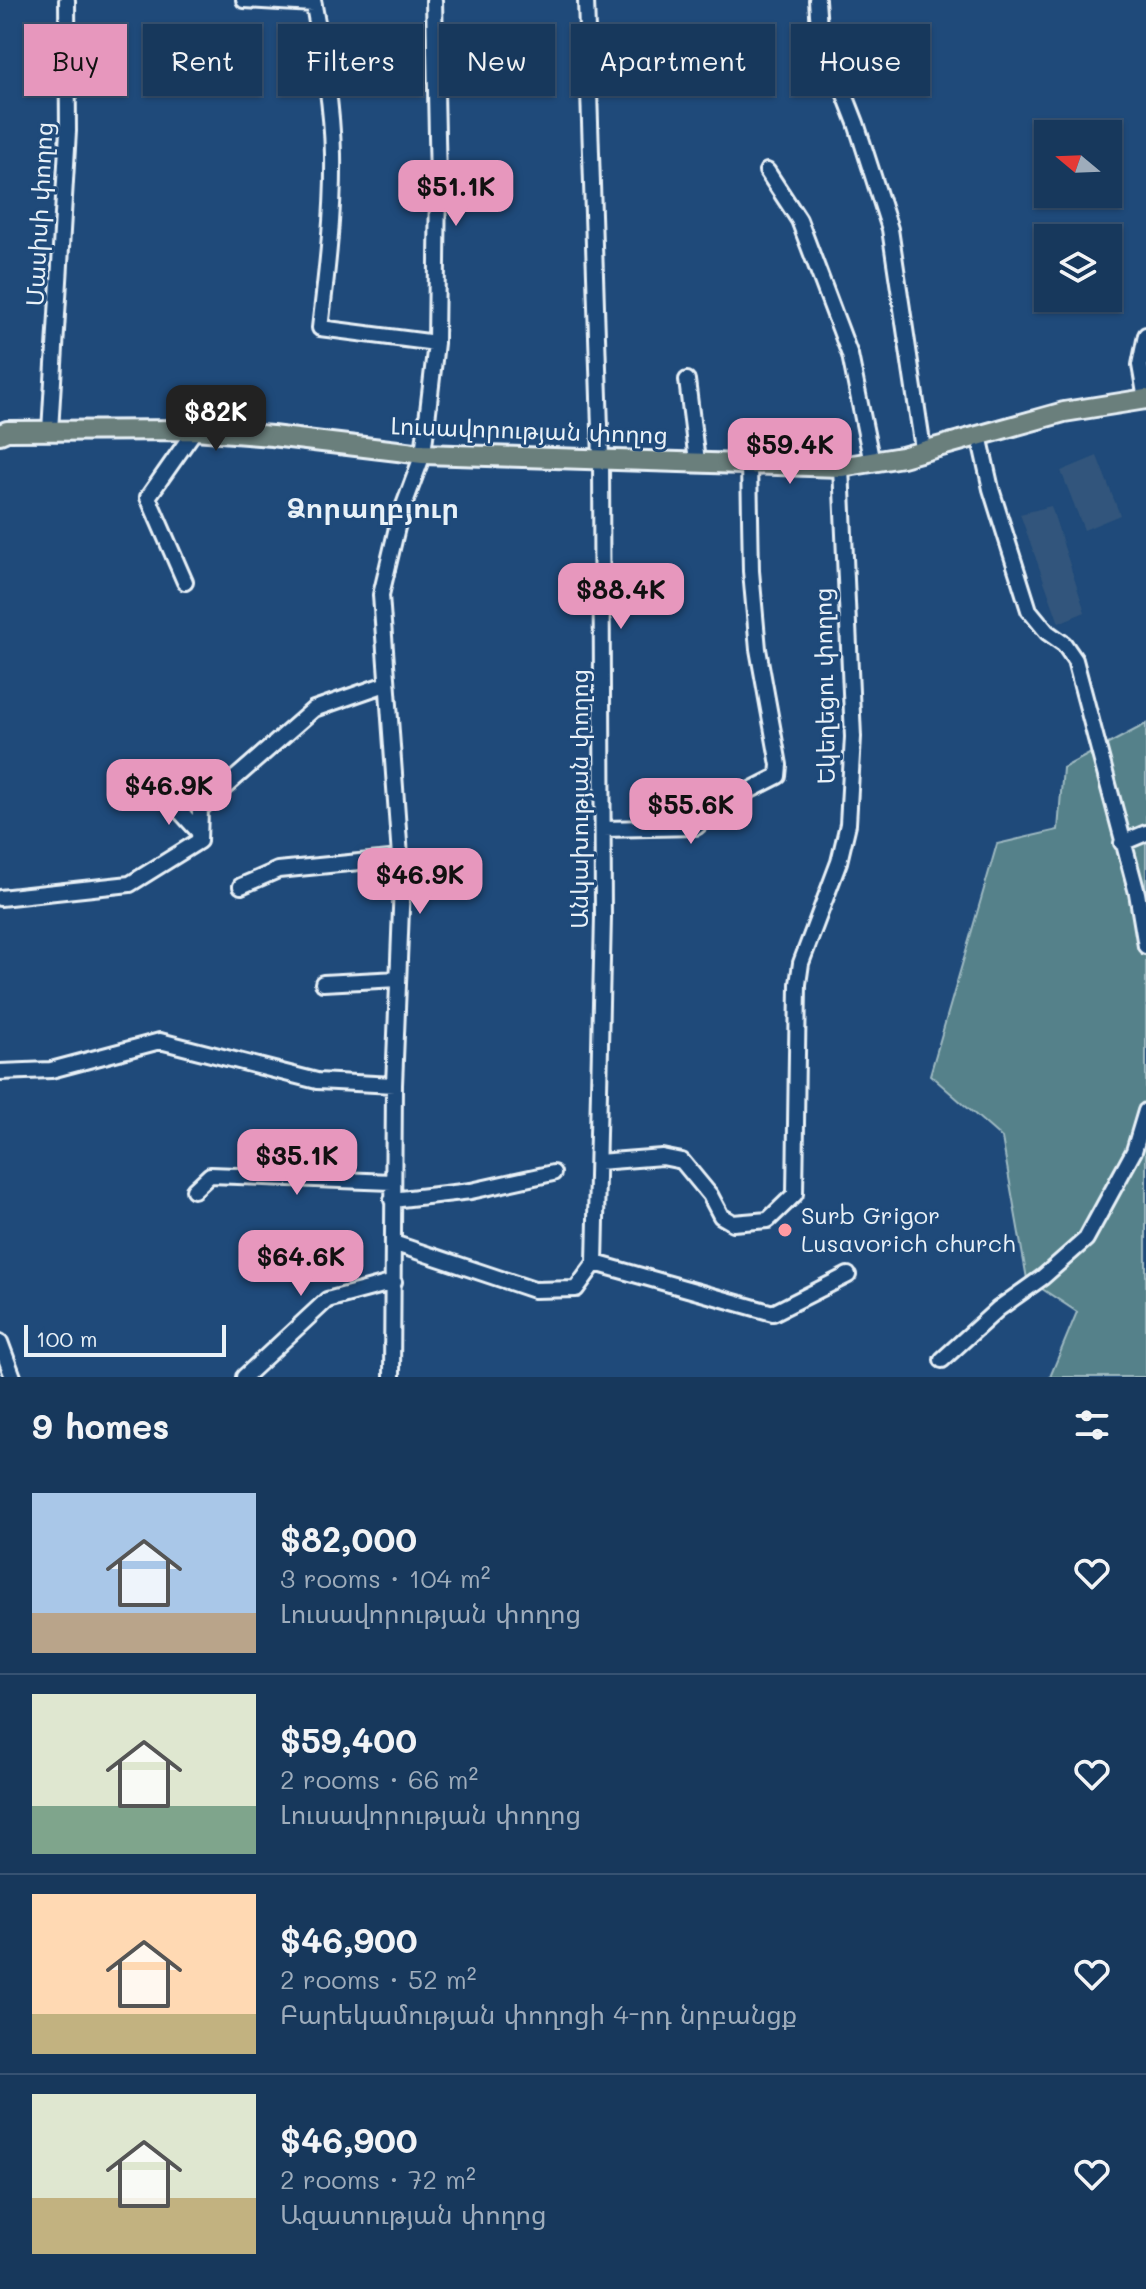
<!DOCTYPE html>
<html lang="en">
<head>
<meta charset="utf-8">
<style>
  :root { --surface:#17385c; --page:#244365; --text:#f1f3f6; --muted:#9eacbb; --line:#365272; --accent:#e797bd }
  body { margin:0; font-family:Mali,"Noto Sans Armenian",sans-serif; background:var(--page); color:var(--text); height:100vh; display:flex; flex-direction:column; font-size:30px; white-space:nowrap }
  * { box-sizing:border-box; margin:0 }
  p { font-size:26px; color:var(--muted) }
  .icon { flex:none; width:44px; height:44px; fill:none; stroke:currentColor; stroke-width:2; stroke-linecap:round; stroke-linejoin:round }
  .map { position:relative; height:1377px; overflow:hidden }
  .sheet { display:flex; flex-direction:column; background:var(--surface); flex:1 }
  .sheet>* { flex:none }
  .guide { position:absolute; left:24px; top:24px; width:1098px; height:72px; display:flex; gap:16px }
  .needle { width:52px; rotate:289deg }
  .buttons { position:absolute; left:1034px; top:120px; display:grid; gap:16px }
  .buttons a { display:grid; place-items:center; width:88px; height:88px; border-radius:0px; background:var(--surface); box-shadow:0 2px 6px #0004,0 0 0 2px var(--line); font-size:40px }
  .scale { position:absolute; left:24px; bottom:20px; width:202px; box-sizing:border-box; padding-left:8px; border:4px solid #e8f1f8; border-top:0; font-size:22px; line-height:28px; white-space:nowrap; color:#e8f1f8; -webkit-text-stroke:6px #1f4a7a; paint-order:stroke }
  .price { position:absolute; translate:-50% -68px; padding:0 18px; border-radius:16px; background:var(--accent); color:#111; font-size:26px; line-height:52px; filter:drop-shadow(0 2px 4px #0008) }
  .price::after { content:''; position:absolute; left:50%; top:48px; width:24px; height:18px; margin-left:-12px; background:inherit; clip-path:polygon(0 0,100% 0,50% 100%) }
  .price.active { background:#222; color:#fff }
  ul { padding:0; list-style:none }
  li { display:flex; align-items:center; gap:24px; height:200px; padding:0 32px }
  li+li { border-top:2px solid var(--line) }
  li span { display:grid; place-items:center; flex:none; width:224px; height:160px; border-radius:0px; color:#555 }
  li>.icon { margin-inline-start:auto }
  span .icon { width:96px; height:96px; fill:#fffc; stroke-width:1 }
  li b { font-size:34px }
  h2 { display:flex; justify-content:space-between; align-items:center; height:96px; padding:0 32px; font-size:34px }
  .chip { padding:0 28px; border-radius:0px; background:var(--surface); box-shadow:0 2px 6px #0004,0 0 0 2px var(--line); font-size:28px; line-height:72px }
  .chip.active { background:var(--accent); color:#111 }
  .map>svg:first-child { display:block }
</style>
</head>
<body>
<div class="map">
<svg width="1146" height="1377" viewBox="0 0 1146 1377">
  <rect width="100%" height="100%" fill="#1f4a7a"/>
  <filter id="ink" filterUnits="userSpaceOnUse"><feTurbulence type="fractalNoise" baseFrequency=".0125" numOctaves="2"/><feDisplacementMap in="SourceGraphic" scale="16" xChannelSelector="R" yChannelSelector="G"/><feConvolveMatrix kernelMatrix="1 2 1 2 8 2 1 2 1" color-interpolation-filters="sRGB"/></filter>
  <g filter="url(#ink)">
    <path fill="#31557b" d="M1097 456 1120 515 1084 530 1061 471Z
      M1051 506 1085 612 1059 623 1020 514Z"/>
    <path fill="#54818a" stroke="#9eb9c1" stroke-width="2" d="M1146 724V1377H1050L1077 1312 1027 1279 1002 1138 930 1075 997 844 1058 830 1063 768Z"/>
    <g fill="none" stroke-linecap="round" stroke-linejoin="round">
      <defs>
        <path id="minor" d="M244 0 314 4
          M313 0C322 51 332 102 333 154 334 212 327 271 320 328L436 343
          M586 0 601 459 603 917 595 1263
          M817 0 819 28 856 123 890 229 923 449
          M767 171 799 220 850 355 872 463
          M687 380 697 461
          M1146 399 1140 365 1146 335
          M50 431 68 131 67 0
          M979 435 991 489 1029 610 1047 632 1064 644 1075 660 1137 893 1146 946
          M185 582 148 497 195 430
          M166 796 199 832
          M603 829 696 827 721 805 778 776 779 765 758 649 751 571 749 463
          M1122 843 1146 833
          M241 886 278 870 400 858
          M0 898 130 884 199 841 200 809 314 709 386 684
          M323 983 398 979
          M0 1072 51 1070 160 1041 317 1081 394 1085
          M598 1162 662 1157 682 1161 710 1195 721 1216 733 1223 768 1220 795 1194 798 984 801 963 839 862 848 824 853 737 841 467
          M194 1190 210 1175 392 1182
          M392 1200 471 1191 553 1173
          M393 1243 534 1290 576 1289 595 1263
          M595 1263 773 1313 848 1275
          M0 1342 13 1377
          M942 1360 998 1309 1043 1277 1086 1239 1134 1151 1146 1111
          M244 1377 327 1300 394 1282
          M392 1377 394 1085 402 884 381 595 399 519 423 454 436 343 438 181 434 0"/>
        <path id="major" d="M0 434 7 431 195 430 272 436 423 454 841 467 902 457 1064 412 1146 399"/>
      </defs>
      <use href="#minor" stroke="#e8f1f8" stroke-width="20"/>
      <use href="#major" stroke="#e8f1f8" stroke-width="24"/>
      <use href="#minor" stroke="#1f4a7a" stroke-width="14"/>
      <use href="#major" stroke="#6b7f7c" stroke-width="18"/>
    </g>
  </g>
  <circle fill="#ff9aa2" stroke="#1f4a7a" stroke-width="3" cx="785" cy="1230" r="8"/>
  <g text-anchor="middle" stroke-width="6" stroke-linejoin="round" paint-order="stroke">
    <g font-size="24" fill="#e8f1f8" stroke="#1f4a7a">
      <text transform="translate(40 214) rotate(-87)" y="8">Մասիսի փողոց</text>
      <text transform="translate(529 431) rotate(2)" y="8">Լուսավորության փողոց</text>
      <text transform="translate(825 686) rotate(-91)" y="8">Եկեղեցու փողոց</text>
      <text transform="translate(580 799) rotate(-90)" y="8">Անկախության փողոց</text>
    </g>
    <g font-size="24" fill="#e8f1f8" stroke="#1f4a7a" text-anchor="start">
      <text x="801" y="1224">Surb Grigor<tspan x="801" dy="28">Lusavorich church</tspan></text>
    </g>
    <g font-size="28" font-weight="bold" fill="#e8f1f8" stroke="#1f4a7a">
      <text x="373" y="518">Ձորաղբյուր</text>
    </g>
  </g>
</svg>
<div class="buttons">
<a><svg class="needle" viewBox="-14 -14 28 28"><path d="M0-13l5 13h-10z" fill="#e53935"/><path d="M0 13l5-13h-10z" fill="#9eacbb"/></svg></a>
<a><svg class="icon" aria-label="layers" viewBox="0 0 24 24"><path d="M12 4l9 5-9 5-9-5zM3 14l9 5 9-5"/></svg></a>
</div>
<div class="scale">100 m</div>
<b class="price" style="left:456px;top:228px">$51.1K</b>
<b class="price active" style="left:216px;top:453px">$82K</b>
<b class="price" style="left:790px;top:486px">$59.4K</b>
<b class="price" style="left:621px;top:631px">$88.4K</b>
<b class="price" style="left:169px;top:827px">$46.9K</b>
<b class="price" style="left:691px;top:846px">$55.6K</b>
<b class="price" style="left:420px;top:916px">$46.9K</b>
<b class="price" style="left:297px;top:1197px">$35.1K</b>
<b class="price" style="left:301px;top:1298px">$64.6K</b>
<div class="guide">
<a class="chip active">Buy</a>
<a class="chip">Rent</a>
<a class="chip">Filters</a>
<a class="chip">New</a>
<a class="chip">Apartment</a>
<a class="chip">House</a>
</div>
</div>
<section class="sheet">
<h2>9 homes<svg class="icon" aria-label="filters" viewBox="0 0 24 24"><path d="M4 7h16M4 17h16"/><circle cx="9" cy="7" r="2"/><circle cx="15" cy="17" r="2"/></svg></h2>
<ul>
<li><span style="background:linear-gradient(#a9c7e8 75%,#b9a48a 0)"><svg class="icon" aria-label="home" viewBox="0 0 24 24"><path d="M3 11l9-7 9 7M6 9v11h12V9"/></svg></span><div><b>$82,000</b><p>3 rooms · 104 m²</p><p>Լուսավորության փողոց</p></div><svg class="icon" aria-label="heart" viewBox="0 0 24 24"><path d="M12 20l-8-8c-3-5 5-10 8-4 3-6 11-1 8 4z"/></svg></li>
<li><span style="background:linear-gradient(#dfe7d0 70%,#7fa58c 0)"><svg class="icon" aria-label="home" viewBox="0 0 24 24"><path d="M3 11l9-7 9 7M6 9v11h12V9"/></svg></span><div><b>$59,400</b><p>2 rooms · 66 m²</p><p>Լուսավորության փողոց</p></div><svg class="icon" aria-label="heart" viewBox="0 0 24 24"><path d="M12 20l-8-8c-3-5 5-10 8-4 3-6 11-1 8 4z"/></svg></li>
<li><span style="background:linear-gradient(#ffd9b3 75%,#c2b280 0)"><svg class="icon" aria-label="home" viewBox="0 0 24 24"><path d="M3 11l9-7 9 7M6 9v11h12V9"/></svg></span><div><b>$46,900</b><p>2 rooms · 52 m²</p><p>Բարեկամության փողոցի 4-րդ նրբանցք</p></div><svg class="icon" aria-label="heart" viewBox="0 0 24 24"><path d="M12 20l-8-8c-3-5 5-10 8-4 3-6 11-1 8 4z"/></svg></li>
<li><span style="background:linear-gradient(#dfe7d0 65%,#c2b280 0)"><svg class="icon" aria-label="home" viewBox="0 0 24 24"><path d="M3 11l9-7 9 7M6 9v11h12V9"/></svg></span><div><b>$46,900</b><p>2 rooms · 72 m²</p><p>Ազատության փողոց</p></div><svg class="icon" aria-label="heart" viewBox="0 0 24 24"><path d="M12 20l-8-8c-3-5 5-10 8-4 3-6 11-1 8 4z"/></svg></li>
</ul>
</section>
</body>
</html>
